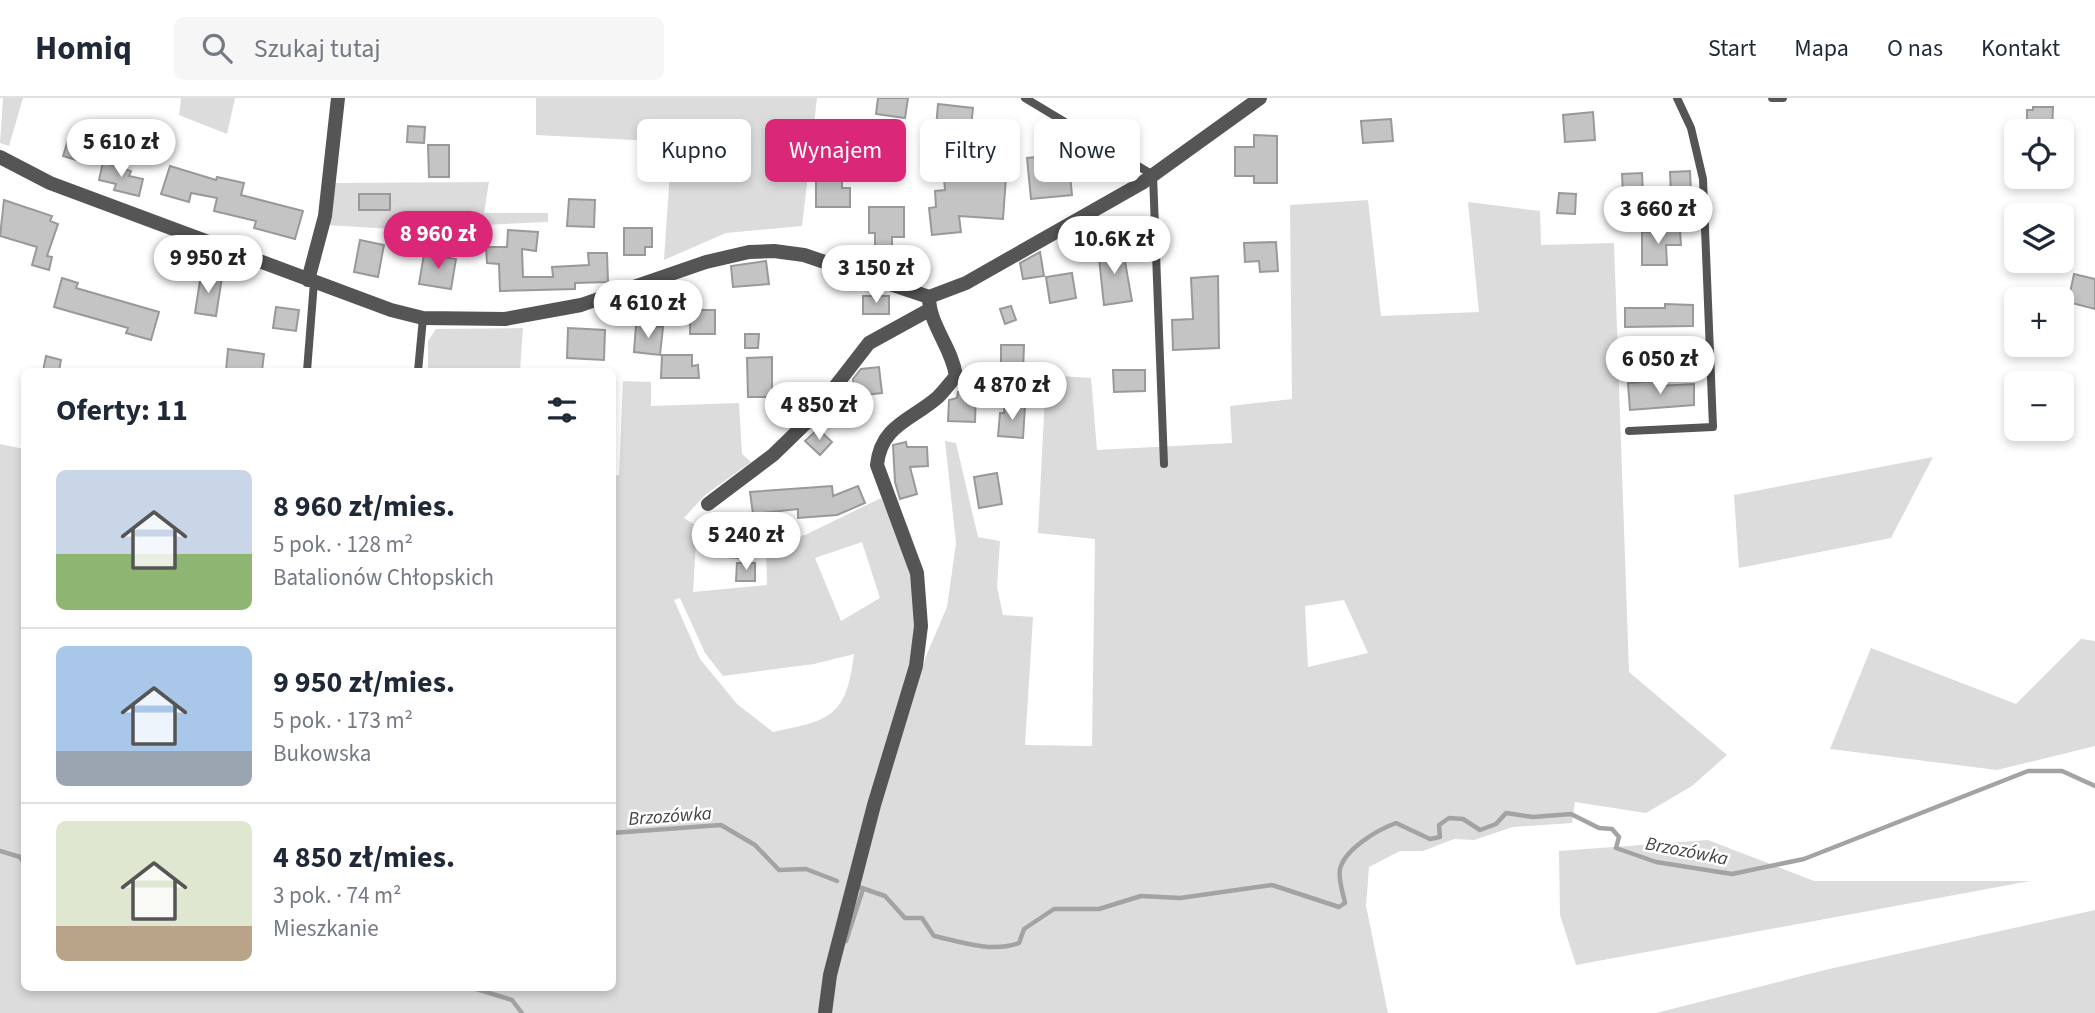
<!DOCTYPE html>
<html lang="pl">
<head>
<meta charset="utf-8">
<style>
  :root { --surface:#fff; --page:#f6f6f7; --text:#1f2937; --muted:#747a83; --line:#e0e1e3; --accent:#db2777 }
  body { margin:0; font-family:"Source Sans 3",sans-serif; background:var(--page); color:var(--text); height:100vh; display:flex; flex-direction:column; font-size:26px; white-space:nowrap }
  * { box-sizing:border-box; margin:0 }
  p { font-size:23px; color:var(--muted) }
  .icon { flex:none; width:38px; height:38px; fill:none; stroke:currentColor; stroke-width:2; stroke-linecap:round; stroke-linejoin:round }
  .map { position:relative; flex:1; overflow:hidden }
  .details { position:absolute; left:21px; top:270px; width:595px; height:623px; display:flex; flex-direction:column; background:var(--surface); border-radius:10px; box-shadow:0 4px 10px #0003 }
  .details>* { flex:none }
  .banner { position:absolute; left:637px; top:21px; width:665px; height:63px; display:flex; gap:14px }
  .fabs { position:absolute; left:2004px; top:21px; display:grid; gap:14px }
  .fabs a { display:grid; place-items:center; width:70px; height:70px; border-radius:10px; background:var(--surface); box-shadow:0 4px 10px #0003; font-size:35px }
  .price { position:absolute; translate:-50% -60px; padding:0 16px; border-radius:24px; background:#fff; color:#222; font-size:23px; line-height:46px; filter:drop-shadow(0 2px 4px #0008) }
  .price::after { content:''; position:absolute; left:50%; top:42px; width:21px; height:16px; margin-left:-10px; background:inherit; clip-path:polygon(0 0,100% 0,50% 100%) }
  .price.current { background:var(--accent); color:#fff }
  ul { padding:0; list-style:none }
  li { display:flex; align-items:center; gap:21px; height:175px; padding:0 35px }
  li+li { border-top:2px solid var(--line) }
  li span { display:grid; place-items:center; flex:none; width:196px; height:140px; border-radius:10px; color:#555 }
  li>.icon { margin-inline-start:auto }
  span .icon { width:84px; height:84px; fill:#fffc; stroke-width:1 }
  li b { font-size:30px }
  h2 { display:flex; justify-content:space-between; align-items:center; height:84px; padding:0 35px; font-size:30px }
  .tag { padding:0 24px; border-radius:10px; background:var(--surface); box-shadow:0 4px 10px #0003; font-size:24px; line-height:63px }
  .tag.current { background:var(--accent); color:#fff }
  header { display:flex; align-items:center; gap:42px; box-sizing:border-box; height:98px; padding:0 35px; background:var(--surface); border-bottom:2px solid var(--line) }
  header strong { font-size:33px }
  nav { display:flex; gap:38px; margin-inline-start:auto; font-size:24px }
  .search { width:490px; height:63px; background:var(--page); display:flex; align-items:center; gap:18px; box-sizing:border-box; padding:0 24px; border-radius:10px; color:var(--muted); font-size:26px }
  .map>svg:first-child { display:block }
</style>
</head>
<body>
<header>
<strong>Homiq</strong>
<div class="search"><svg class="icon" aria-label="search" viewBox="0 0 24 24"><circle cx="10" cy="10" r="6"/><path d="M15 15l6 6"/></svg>Szukaj tutaj</div>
<nav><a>Start</a><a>Mapa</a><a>O nas</a><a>Kontakt</a></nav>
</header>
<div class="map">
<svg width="2095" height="915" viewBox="0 0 2095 915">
  <rect width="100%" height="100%" fill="#fff"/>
  <path fill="#dcdcdc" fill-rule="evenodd" d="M3 0H23L9 48 0 45Z
    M181 0H235L227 36 179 17Z
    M536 0H817L802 128 726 135 664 162 672 44 536 37Z
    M489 84 484 115H548V124L393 131 325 127 332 85Z
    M1368 102 1381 218 1479 214 1468 104 1540 113 1541 147 1614 145 1629 574 1727 657 1692 688 1646 715 1575 704 1572 725 1513 729 1474 742 1454 741 1423 753H1400L1369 769 1366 808 1388 915H0V346L24 351V889H612V378L619 377 623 283 651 284V308L739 305 742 356 751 364 705 397 684 420 697 428 693 494 767 487 766 446 805 437 881 400C892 424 905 449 911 475 928 545 893 622 873 688L891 675 926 558 947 509 956 445 945 343 956 345 978 439 1000 443 997 489 1003 517 1033 519 1025 647 1092 648 1095 441 1038 435 1046 277 1091 280 1097 352 1232 345 1230 308 1292 301 1290 107ZM862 444 880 500 841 523 815 460ZM680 500 705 555 723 578 814 566 854 556C846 620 830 622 773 634L737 606 700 561 674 502ZM1344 502 1368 555 1308 569 1305 508Z
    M523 230 520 273H428V243L436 231Z
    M1933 359 1891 440 1739 470 1734 397Z
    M2081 541 2095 543V648L1997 672 1830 651 1871 550 2016 606Z
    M1708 742 1814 783H2030L1576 867 1560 817 1559 753Z
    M2095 812V915H1656L1825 872Z"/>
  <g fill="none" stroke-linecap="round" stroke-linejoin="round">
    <path stroke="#a3a3a3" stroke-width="4.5" d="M612 735 721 727 755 747 779 772 806 771 837 783
      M0 753 20 759 24 765
      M859 789 885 798 905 820H922L934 838C961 844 992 855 1019 845L1024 831 1054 811H1099L1141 798 1180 800 1272 787 1339 809 1345 805C1343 795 1338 781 1340 771 1345 751 1377 732 1396 725L1430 741 1440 739 1439 727 1449 720 1463 721 1480 732 1496 726 1506 715 1533 719 1571 716 1599 730 1612 731 1619 739 1616 750 1656 764 1732 776 1804 761 2028 673H2062L2095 688
      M846 843 863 791
      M470 889 512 902 522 915"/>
  </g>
  <path fill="#c4c4c4" stroke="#999" stroke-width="2" d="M878 0H908L905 20 876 16Z
    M938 6 973 10 971 29 961 28 960 33 936 30Z
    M2033 9H2053L2052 33H2027V12H2033Z
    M1593 14 1595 42 1565 44 1563 17Z
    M1391 21 1393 43 1363 45 1361 23Z
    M408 28 425 29 424 45 407 44Z
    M71 33 98 42 90 66 63 58Z
    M1254 37 1277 38V85H1254V78H1235V49H1254Z
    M428 47H449V79H429Z
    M1068 56 1072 97 1031 101 1027 60Z
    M103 64 131 73 129 78 143 81 139 98 114 92 116 86 99 82Z
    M170 68 216 82 217 79 244 85 241 97 303 113 295 141 254 130 256 123 214 113 217 100 191 95 189 104 161 96Z
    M1690 73 1691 94 1671 95 1670 74Z
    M1642 75 1643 97H1623L1622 76Z
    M986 77 1006 79 1003 121 959 118 961 134 932 137 929 110 936 109 935 93 945 92 944 80Z
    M816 83H842V90H850V109H816Z
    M1559 95 1576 96 1575 116 1557 115Z
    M359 96H390V112H359Z
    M569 101 595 102 594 129 567 128Z
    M4 102 52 118 50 123 58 126 47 158 52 159 49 172 32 167 37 149 0 138Z
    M869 109H904V139H892V148H875V135H869Z
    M624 130H652V149H645V157H624Z
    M508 132 538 134 536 153 522 151 523 179H553L552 169 589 167 588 155H607L608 184 575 185V191L500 193 499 166 487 165 486 149H507Z
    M1680 132 1681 147H1666L1667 167H1642V134Z
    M360 142 384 147 378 179 354 174Z
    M1276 144 1278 173 1260 174 1259 163 1245 164 1244 145Z
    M1122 147 1132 203 1104 207 1098 151Z
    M1040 154 1044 178 1023 181 1020 165Z
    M424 156 456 161 451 191 419 186Z
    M766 163 769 186 733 189 731 168Z
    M1072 175 1076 200 1050 205 1046 179Z
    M201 176 222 179 216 218 195 215Z
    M2074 176 2095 181V211L2068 204Z
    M1218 178 1219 250 1173 252 1172 222 1193 221 1191 180Z
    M62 180 78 185 76 190 159 214 151 242 126 235 128 230 54 209Z
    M863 198H889V216H863Z
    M1665 206 1693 207V228L1625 229V210H1665Z
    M1011 208 1016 222 1005 226 1000 211Z
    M276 209 299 212 296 233 273 230Z
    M690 212H715V236H690Z
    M636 227 663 229 660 257 634 254Z
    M568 230 605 232 604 262 567 260Z
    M745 236H759L758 250H745Z
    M1001 247H1024L1023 273 1001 272Z
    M228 251 264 256 262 273H226Z
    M662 257H692V268L698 267 699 280H661Z
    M46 258 61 262 59 273H43Z
    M772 259V299H748L747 260Z
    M879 269 882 295 855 298 853 281 861 271Z
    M1113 272H1145V293L1114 294Z
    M1656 283 1657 288 1694 286V307L1630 312 1628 285Z
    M958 294H976L975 324 948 323 949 302 957 300Z
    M1005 306 1025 308 1023 340 998 338 1000 315H1004Z
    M818 331 832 344 820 357 805 343Z
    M906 344 907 349H927L928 368 910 369 917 396 900 401 895 384 893 347Z
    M997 375 1002 406 979 410 974 379Z
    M832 388 833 398 858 388 865 405 837 417 798 420V411L753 416 750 394Z
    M715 432 742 434 740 460 712 458Z
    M737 465H755V483H736Z"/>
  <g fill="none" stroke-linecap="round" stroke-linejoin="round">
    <path stroke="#555" stroke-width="8" d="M1025 0 1153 77 1164 366
      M1772 0H1783
      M307 273 314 184
      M418 273 423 220
      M1629 333 1713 329 1703 81 1691 30 1677 0"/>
    <path stroke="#555" stroke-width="14" d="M0 59 50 85 391 212 423 220 505 221 581 207 706 164 749 154 774 153 804 157 929 199 966 185 1142 85 1260 0
      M308 182 325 118 338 0
      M708 406 773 357 810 321 869 245 929 212
      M825 915 830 877 874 707 916 568 921 528 917 475 877 367C881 327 912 322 938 299 944 293 950 285 956 278 952 249 929 227 929 199"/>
  </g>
  <g text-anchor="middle" stroke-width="5" stroke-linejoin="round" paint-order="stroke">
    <g font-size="19" font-style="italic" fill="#444" stroke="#fff">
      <text transform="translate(670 717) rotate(-4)" y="7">Brzozówka</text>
      <text transform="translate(1687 752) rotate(11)" y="7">Brzozówka</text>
    </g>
  </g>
</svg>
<div class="fabs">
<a><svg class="icon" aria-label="locate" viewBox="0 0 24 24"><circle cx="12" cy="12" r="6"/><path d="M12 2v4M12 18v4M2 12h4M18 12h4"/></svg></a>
<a><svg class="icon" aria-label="layers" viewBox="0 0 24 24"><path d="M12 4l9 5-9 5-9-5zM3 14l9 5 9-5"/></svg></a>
<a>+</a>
<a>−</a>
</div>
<b class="price" style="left:121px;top:81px">5 610 zł</b>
<b class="price" style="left:1658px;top:148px">3 660 zł</b>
<b class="price current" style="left:438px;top:173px">8 960 zł</b>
<b class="price" style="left:1114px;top:178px">10.6K zł</b>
<b class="price" style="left:208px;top:197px">9 950 zł</b>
<b class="price" style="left:876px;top:207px">3 150 zł</b>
<b class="price" style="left:648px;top:242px">4 610 zł</b>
<b class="price" style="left:1660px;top:298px">6 050 zł</b>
<b class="price" style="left:1012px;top:324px">4 870 zł</b>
<b class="price" style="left:819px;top:344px">4 850 zł</b>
<b class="price" style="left:746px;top:474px">5 240 zł</b>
<div class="banner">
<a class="tag">Kupno</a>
<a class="tag current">Wynajem</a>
<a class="tag">Filtry</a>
<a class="tag">Nowe</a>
</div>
<section class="details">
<h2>Oferty: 11<svg class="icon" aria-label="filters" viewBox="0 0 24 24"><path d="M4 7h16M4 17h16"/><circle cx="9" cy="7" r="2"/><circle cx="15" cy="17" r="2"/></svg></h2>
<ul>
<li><span style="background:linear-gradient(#c9d6e8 60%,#8fb573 0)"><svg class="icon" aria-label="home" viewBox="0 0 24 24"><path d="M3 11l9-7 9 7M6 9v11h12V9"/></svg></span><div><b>8 960 zł/mies.</b><p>5 pok. · 128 m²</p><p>Batalionów Chłopskich</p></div></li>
<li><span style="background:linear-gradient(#a9c7e8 75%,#9aa5b1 0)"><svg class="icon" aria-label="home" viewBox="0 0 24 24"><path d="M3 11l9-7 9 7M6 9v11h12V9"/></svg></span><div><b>9 950 zł/mies.</b><p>5 pok. · 173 m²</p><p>Bukowska</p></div></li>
<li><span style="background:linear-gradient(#dfe7d0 75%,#b9a48a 0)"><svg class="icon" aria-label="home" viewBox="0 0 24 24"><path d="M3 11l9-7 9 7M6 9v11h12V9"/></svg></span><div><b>4 850 zł/mies.</b><p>3 pok. · 74 m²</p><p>Mieszkanie</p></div></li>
</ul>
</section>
</div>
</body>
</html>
